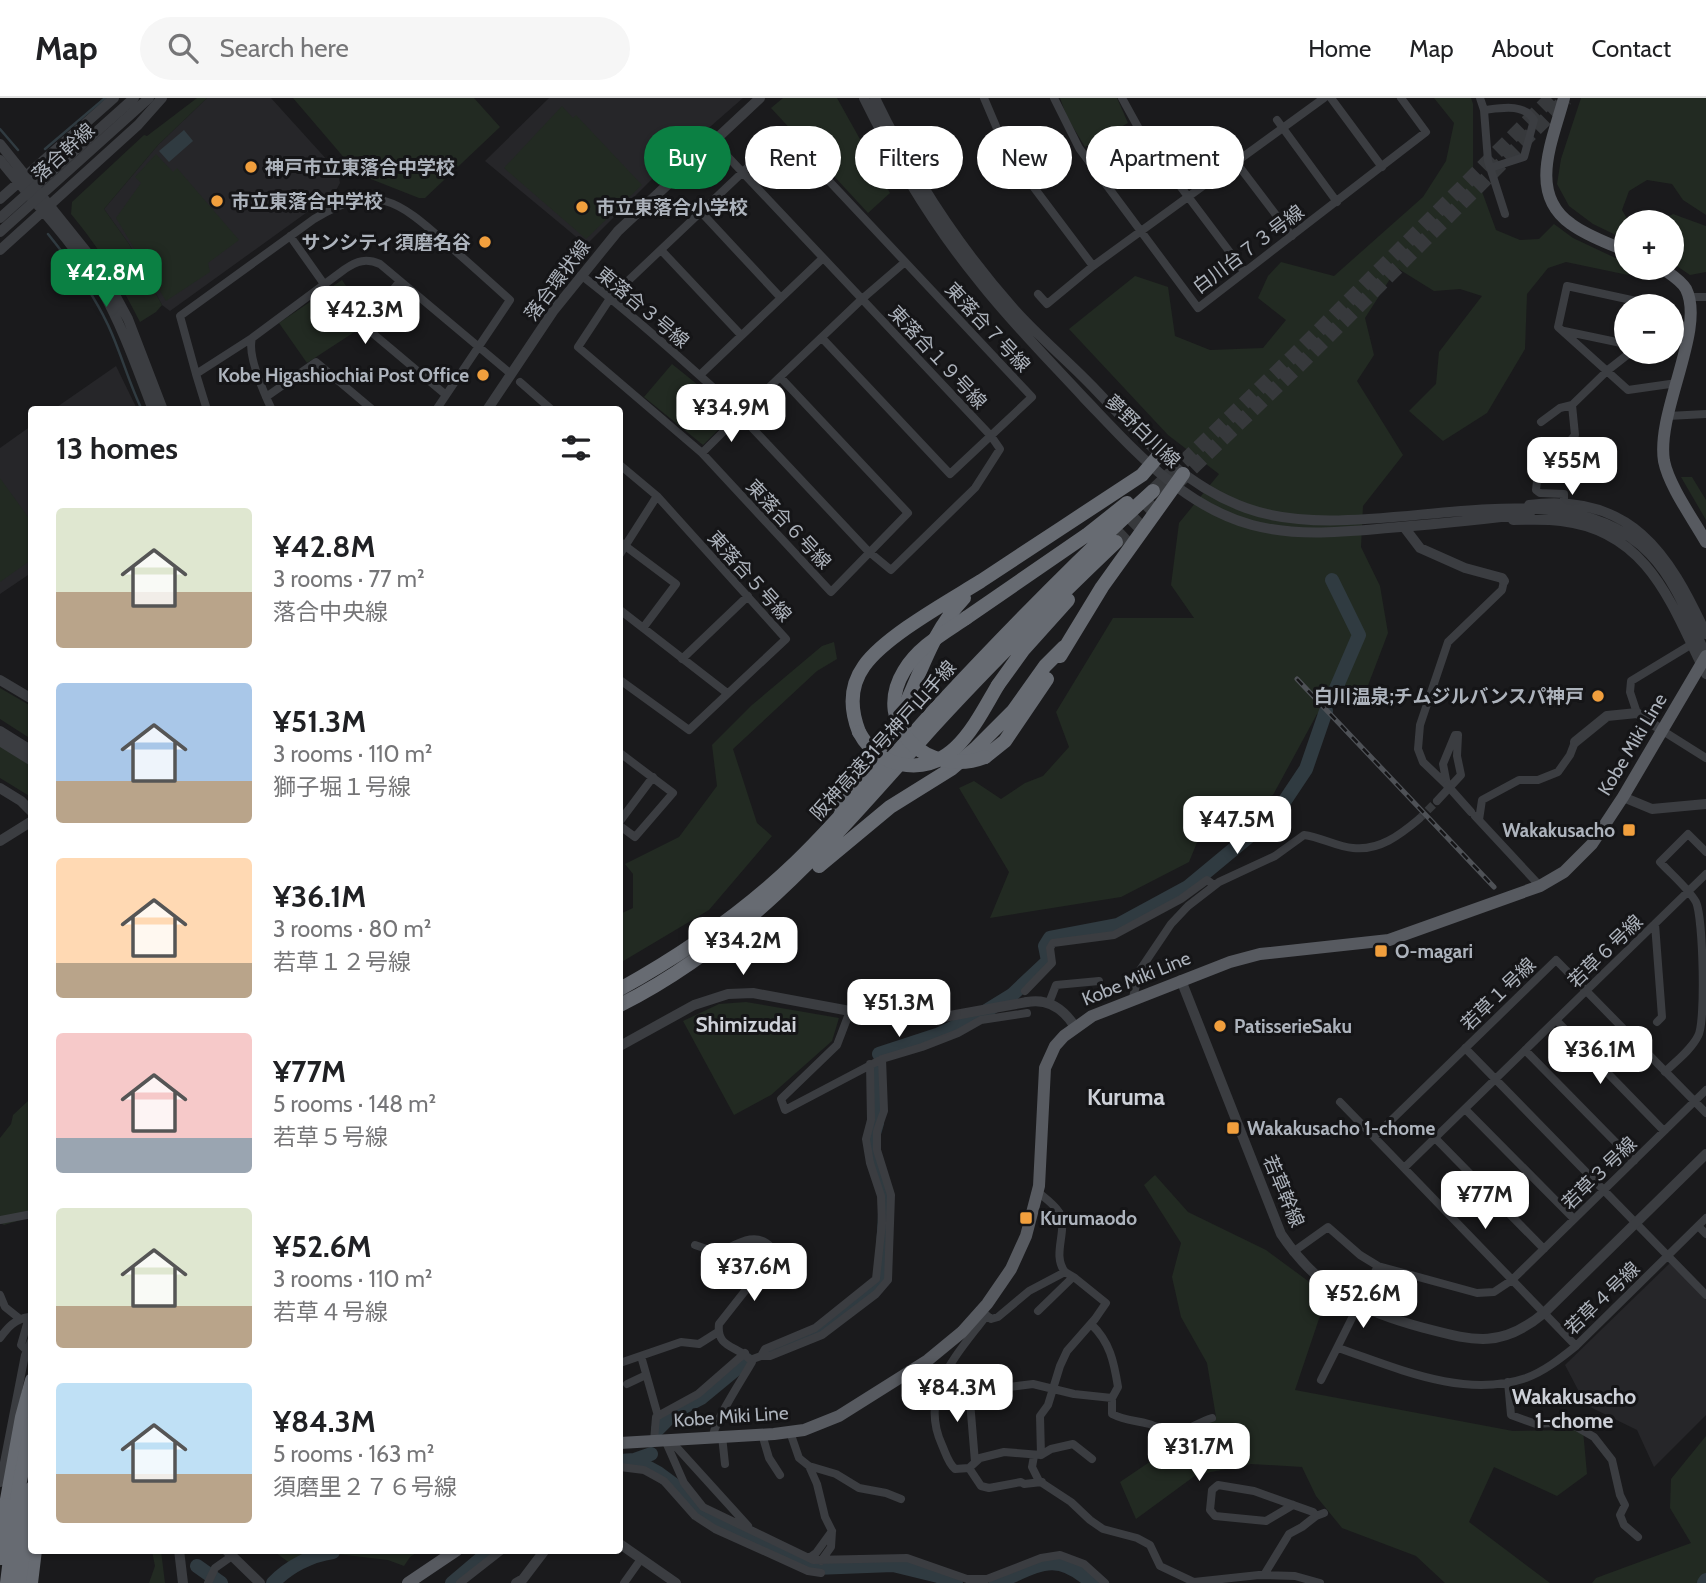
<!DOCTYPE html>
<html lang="en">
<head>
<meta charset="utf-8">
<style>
  :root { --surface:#fff; --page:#f6f6f6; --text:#202124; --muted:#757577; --line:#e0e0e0; --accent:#0b8043 }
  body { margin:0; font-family:Cabin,"Noto Sans JP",sans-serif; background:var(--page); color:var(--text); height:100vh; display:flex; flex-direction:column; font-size:26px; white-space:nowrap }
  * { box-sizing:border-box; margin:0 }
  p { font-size:23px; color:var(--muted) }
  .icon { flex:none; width:38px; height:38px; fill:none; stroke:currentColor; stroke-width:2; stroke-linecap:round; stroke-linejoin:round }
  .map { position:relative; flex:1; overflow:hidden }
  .sheet { position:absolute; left:28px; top:308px; width:595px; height:1148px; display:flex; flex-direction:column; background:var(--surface); border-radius:7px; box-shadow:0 2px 5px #0004 }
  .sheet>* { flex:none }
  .top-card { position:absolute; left:644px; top:28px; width:665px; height:63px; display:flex; gap:14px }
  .fabs { position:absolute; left:1614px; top:112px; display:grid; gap:14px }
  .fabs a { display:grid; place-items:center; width:70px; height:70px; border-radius:50%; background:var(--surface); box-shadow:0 2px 5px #0004; font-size:35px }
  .price { position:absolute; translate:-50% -60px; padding:0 16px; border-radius:14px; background:#fff; color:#222; font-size:23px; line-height:46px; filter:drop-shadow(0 2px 4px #0008) }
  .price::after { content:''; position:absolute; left:50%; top:42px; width:21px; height:16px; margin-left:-10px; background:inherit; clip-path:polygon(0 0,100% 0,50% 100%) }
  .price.selected { background:var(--accent); color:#fff }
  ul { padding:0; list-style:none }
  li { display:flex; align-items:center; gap:21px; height:175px; padding:0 28px }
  li span { display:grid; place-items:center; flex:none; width:196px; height:140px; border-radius:7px; color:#555 }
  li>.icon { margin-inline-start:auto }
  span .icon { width:84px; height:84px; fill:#fffc; stroke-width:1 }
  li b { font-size:30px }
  h2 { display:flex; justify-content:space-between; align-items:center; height:84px; padding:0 28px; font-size:30px }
  .tag { padding:0 24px; border-radius:32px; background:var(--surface); box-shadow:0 2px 5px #0004; font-size:24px; line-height:63px }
  .tag.selected { background:var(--accent); color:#fff }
  header { display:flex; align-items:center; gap:42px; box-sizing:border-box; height:98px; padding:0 35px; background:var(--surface); border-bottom:2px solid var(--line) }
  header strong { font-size:33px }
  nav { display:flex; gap:38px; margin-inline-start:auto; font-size:24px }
  .search { width:490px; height:63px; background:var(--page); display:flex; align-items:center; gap:18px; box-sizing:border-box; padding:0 24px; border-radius:38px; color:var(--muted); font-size:26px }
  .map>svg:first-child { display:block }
</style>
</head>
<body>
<header>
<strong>Map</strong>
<div class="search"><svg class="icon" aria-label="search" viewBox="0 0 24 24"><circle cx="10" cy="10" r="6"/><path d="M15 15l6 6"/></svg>Search here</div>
<nav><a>Home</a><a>Map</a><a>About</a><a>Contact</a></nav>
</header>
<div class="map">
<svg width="1706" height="1485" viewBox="0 0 1706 1485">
  <rect width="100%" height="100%" fill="#1a1a1c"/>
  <path fill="#262629" d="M207 0H271L338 74 340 85 335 94 170 213 162 207 129 146 104 111 158 47Z
    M549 0H743L663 70 586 147 485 63Z
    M116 268 137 311H54Z
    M31 328V475L0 496V350Z
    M1670 1165 1706 1202V1317L1654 1369 1637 1332 1586 1307 1565 1267Z"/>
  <path fill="#222a22" d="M197 0H207L158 47 104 111 129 146 162 207 156 214 140 224C119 183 101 152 71 116L72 104 144 37 147 38Z
    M293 0H474L500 29 425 100H419L358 76Z
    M783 0H837L890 95 868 115 771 10Z
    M1060 0H1117L1128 25 1085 49 1067 19Z
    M1434 0H1471L1473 6V69L1496 132 1520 142 1539 141 1554 126 1573 140 1626 165V170H1631L1628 177 1566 164 1548 170 1527 196 1525 251 1487 315 1443 343 1409 313 1436 286 1439 254 1482 198 1460 191 1434 193 1397 170 1365 220 1374 257 1357 283 1403 357 1363 408 1361 449 1380 488 1388 535 1367 590 1317 616 1273 697 1207 720 1189 764 1121 799 990 820 1009 774 959 690 974 683 1001 701 1025 685 1043 678 1069 649 1056 614 1113 520H1194L1171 487 1179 425 1219 376 1168 337 1069 231 1135 178 1168 189 1175 238 1210 252 1263 250 1286 222 1258 200 1268 178 1281 164 1334 178 1423 99 1446 63 1454 25Z
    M1581 0H1706V117L1683 102 1672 86 1647 82 1629 93 1622 112 1629 124H1626V142L1593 126 1569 108 1557 86 1561 61Z
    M562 8 573 20 576 17 642 87 586 141 504 70Z
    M156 56 173 74 177 70 239 142 208 165 210 174 166 203 116 120 141 85 135 79Z
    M1673 116 1706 128V174L1690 177 1671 164V124H1658Z
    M342 182 367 219 359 231 307 265 279 225Z
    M672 266 734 316 703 347 644 299Z
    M1681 379H1692L1706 402V422Z
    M0 380 31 423V462L0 484Z
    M834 544 837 561 817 573 733 651 757 725 772 738 709 812 620 865V816L633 810V776L625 766 679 739 717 688 712 647 752 607 822 548Z
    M0 590 31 608V641L0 621Z
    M0 648 31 668V699L0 680Z
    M746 904 839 920 832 943 771 997 734 1017 683 923 719 906Z
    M28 1003 32 1004 31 1119 4 1127 0 1125V1040L11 1026 13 1017Z
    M1155 1077 1188 1114 1266 1152 1327 1197 1295 1292 1513 1333 1583 1332 1587 1376 1557 1398 1494 1369 1469 1424 1550 1485H1445L1416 1458 1342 1430 1316 1398 1302 1369 1251 1366 1196 1377 1136 1421 1120 1384 1216 1319 1207 1265 1181 1219 1172 1179 1181 1145 1144 1087Z
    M1706 1338V1485H1592L1596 1480 1691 1445 1670 1410 1671 1381Z
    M279 1452H419V1453L410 1459 404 1468 388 1462 328 1455 298 1471 276 1455Z
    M152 1453H161L165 1485H149L155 1468Z"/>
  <path fill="#303b41" d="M184 32 193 43 169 64 159 53Z"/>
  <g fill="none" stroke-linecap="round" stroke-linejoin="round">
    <path stroke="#303b41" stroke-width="2.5" d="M0 31 18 52
      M45 51 105 0
      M48 136C73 167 97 200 112 236 123 262 130 287 142 312"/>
    <path stroke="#303b41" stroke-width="14" d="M1331 602 1359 537 1332 482
      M879 956 937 937 978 918 1012 897 1048 863 1045 848 1050 840 1118 827 1188 789 1276 716 1306 671 1326 613
      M767 1255 815 1236 881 1184 886 1099 871 1046 877 1025 876 973
      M658 1331 676 1313 701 1300 747 1262
      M634 1362 651 1356
      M620 1363 634 1362 658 1375 673 1386 699 1416 815 1470 893 1467 938 1478 956 1485
      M197 1468 221 1485
      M273 1485C288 1469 311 1457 333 1454
      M452 1485 491 1452
      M996 1485C1038 1468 1054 1451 1092 1485
      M1704 1485 1706 1482"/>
    <path stroke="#37393c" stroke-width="8" stroke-dasharray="8 4" stroke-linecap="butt" d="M1419 721 1437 703"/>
    <path stroke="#37393c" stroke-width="14" stroke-dasharray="14 7" stroke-linecap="butt" d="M1177 385 1303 264 1566 1
      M1153 393 1295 256 1551 0
      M1116 444 1160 402"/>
    <path stroke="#3b3d41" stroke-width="8" d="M984 0 1004 47 1020 71 1093 168 1324 0
      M1054 0 1079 50 1198 210 1426 34 1401 0
      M1122 0 1144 40 1244 173
      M1331 0 1382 69
      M1480 0 1484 12 1488 63 1505 116
      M1484 12C1501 10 1524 5 1534 22L1524 59 1490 70
      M1277 22 1337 104
      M1229 55 1292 138
      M701 114 781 200
      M290 138 324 186
      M661 152 741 237
      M581 177C635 219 686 265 738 312L740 317 862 201 713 43
      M400 183 364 228 446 297
      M1038 196 1047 206 1093 168
      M1690 199H1706
      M1659 208 1567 188 1558 229 1628 292 1677 285
      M1564 233 1626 246
      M196 276 180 218 314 121C375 84 398 102 446 145 468 164 489 183 510 202L436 312
      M700 277 823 160
      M780 279 908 415 831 494 702 355 578 249 611 199 784 35 1032 299 950 376 822 240
      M520 284 552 312
      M266 299 316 264 373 312
      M207 312 196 276 252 240
      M272 312C264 295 247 257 252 240L345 171C357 163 366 160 380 166L511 276
      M1668 318 1706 316
      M1541 324 1560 310 1572 307
      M702 355 740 317 868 453 891 472 975 390 1000 351 991 338 862 201 905 164
      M620 367 657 398 620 456
      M1564 405V396L1540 395 1536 392 1537 383 1575 337 1572 307 1608 272 1631 254
      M620 444 676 486 643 530
      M620 512 727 595
      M682 561 748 498
      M620 582 689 632 786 541 657 398
      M1637 615 1630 594 1631 583 1692 546
      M1663 633 1706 660
      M620 655 673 695 635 739 620 728
      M1437 703 1461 677 1457 658 1458 637H1455L1443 666 1447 687 1423 664 1418 651 1420 627 1448 544 1502 492 1504 483
      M1475 718 1540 788
      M1479 722 1482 702 1519 682H1538L1558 674 1570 657 1575 644
      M620 723 653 679
      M1655 826 1662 919 1657 924
      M1025 893 1052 865 1050 850 1053 845 1114 837 1181 801 1207 782 1214 787
      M1132 903 1140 872 1171 826 1188 808 1219 784 1275 758 1304 737C1321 739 1337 749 1353 750 1379 753 1400 737 1419 721
      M1049 905 1056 887 1099 883
      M850 913 837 947 781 1001 785 1012 882 961 922 949 958 935 981 922 1027 915
      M1556 922 1664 1033
      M1465 950 1706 1197
      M1525 952 1634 1063
      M1665 974C1676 963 1691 952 1698 938 1706 924 1703 820 1696 804 1688 790 1671 776 1660 764L1688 736 1706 754
      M1340 1004 1374 1039 1556 862 1706 1015
      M1465 1011 1574 1121
      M1374 1039 1576 1248
      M1435 1040 1544 1151
      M1404 1070 1706 776
      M0 1122 32 1116
      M1698 1128 1706 1136
      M695 1147 718 1155C736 1147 755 1132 771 1149L767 1165 719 1226C716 1252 740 1247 752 1264 743 1280 713 1325 713 1339
      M1293 1154 1328 1129 1360 1157 1378 1168 1477 1195 1494 1194 1512 1182 1706 992
      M0 1197 5 1209 20 1221
      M1038 1213 1073 1179
      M984 1215 991 1221 998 1219 1029 1193 1065 1174C1051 1156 1069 1132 1059 1114 1054 1106 1045 1100 1038 1094
      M986 1218C957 1257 918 1295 942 1347 946 1356 948 1365 955 1371L969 1370 981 1388 989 1390 1021 1384 1024 1386 1042 1384
      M0 1240C8 1229 15 1221 29 1219L21 1247 27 1253
      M1338 1250C1397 1270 1464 1301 1526 1280 1545 1273 1561 1260 1576 1248L1706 1120
      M641 1258 658 1318
      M761 1258H770L822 1237 876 1196 888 1182 891 1097 877 1052V1033L884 1013 882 961
      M750 1262 761 1258 765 1251 815 1230 876 1181 882 1125 881 1098 870 1065 866 1041 871 1022 870 966
      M620 1265 681 1244 699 1246 718 1234
      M944 1275 971 1286H990L1009 1289 1033 1286 1074 1296 1112 1300 1118 1289C1114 1264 1110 1244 1091 1226
      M1321 1282 1378 1168
      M1508 1284 1511 1317 1536 1326 1568 1324 1594 1339 1612 1362 1620 1397 1625 1407 1620 1417 1624 1427 1638 1439
      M627 1286 646 1277
      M971 1286 970 1303 975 1364
      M1112 1300V1316C1126 1323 1135 1322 1149 1326 1160 1329 1169 1337 1181 1333 1192 1330 1201 1323 1212 1320
      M790 1334 799 1360 809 1368 836 1376 859 1390 886 1395 901 1401
      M762 1336 769 1360 780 1377
      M722 1338 725 1366
      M665 1342 684 1385 703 1409 813 1462 907 1460 967 1481H987L1041 1460 1060 1457 1084 1466 1105 1485
      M670 1342 748 1428
      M654 1343 656 1319 698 1296 745 1255
      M1041 1357 1051 1351 1073 1346 1092 1361
      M1034 1358 1032 1369 1039 1383 1071 1404 1090 1422 1103 1431 1137 1440 1150 1447 1160 1468 1194 1484 1259 1477 1295 1478 1320 1485
      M809 1368 817 1386 825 1419 832 1433 831 1449 821 1463
      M620 1369 644 1372 664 1383 695 1418 715 1431 808 1473 821 1475
      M969 1370 980 1360 1004 1354 1041 1357 1040 1318 1048 1307 1060 1268 1067 1253 1095 1221 1106 1205 1075 1180 1065 1174
      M0 1385 25 1257 32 1241
      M1293 1407 1266 1423 1215 1418 1210 1412 1212 1392 1218 1387 1254 1393 1313 1414 1316 1418
      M809 1460 816 1455 832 1433
      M1264 1477 1289 1436 1302 1429 1316 1418 1324 1415
      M208 1485 215 1470 232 1458
      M460 1485 502 1452
      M624 1485 641 1461"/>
    <path stroke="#3b3d41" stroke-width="10" d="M864 0C896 65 933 127 979 183 1012 225 1049 262 1085 301 1133 351 1182 408 1252 427 1297 439 1342 434 1388 430 1436 426 1483 422 1530 415
      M875 0C911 75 958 148 1014 211 1038 238 1067 262 1092 288 1138 336 1182 387 1246 410 1367 454 1558 359 1650 456 1677 484 1690 523 1706 557
      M0 46 102 173 128 221 163 312
      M0 62C33 104 73 143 100 189 122 227 137 270 153 312
      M0 101 114 0
      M0 152 138 27 162 0
      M487 312 554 212 618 133 760 0
      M1529 407C1630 394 1669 455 1706 536
      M1513 422C1529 422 1545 421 1561 423 1649 433 1672 508 1706 576
      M1404 429 1420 450 1465 470 1502 480 1504 483
      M0 582 32 601
      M0 633 32 653
      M0 643 32 663
      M1575 644 1607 618 1637 615 1663 633
      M0 690 21 703 32 714
      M1623 699 1652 711 1706 706
      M0 743 32 723
      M1181 882 1281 1136C1319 1192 1360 1213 1424 1230 1474 1243 1501 1251 1544 1215L1706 1056
      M1027 904C1048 900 1064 911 1075 929
      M620 948 694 907 728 896 753 895 882 919
      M620 1446 676 1485
      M179 1452 183 1485
      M226 1452 260 1485
      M516 1485 523 1481 545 1452"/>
    <path stroke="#575a60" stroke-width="12" d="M1564 0C1553 42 1527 95 1571 126 1587 138 1608 145 1626 153
      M1662 170C1670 176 1681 182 1686 191 1706 231 1656 314 1664 363 1669 388 1693 421 1706 444
      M620 1345 774 1336 804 1332 839 1318 928 1262 962 1234 987 1206 1011 1171 1026 1138 1039 1088 1045 970 1055 948 1064 938 1092 918 1230 864 1260 856 1389 842 1540 788 1564 774 1592 746 1623 699 1706 558
      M408 1485 457 1452"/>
    <path stroke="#676b72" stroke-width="14" d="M966 520 1088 436 1127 405
      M1060 558 1102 489 1183 376
      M998 587 1024 551 1068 502
      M859 634C850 611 849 589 864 568 885 538 949 503 981 483 1035 448 1088 412 1142 377L1160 356
      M985 659 1005 643 1047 581
      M837 708C861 678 884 648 902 614 922 573 931 535 964 500
      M819 768 890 709 951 671 975 651 1013 613 1045 568 1064 549
      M620 891C683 856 743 815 796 764 847 715 891 659 939 607 1008 533 1078 461 1153 393
      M620 907C745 844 830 744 921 642 983 573 1049 508 1116 444
      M6 1407 22 1319 32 1282
      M31 1485 35 1452"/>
    <defs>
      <path id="rail" d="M1297 581 1494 789"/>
    </defs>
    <use href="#rail" stroke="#4e5156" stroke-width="5"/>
    <use href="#rail" stroke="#151517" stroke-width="2.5" stroke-dasharray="8" stroke-linecap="butt"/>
    <path stroke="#3b3d41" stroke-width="8" d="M1447 687 1471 714"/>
    <path stroke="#3b3d41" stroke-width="10" d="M0 120 134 0
      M0 134 149 0
      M882 919 928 922 1027 904"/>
    <path stroke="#676b72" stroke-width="14" d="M966 520C944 535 918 549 904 573 871 627 928 681 985 659
      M859 634C868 651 882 662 900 666 953 677 976 624 998 587
      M0 1460 6 1407
      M7 1485 19 1388 32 1324
      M19 1485 32 1390"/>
  </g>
  <g fill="#f19f3d" stroke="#151517" stroke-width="2.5">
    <circle cx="251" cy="69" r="7"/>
    <circle cx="217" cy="103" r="7"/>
    <circle cx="582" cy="109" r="7"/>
    <circle cx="485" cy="144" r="7"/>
    <circle cx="483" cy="277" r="7"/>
    <circle cx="1598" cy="598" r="7"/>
    <rect x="1622" y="725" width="14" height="14" rx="3.5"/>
    <rect x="1374" y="846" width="14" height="14" rx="3.5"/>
    <circle cx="1220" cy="928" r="7"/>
    <rect x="1226" y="1023" width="14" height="14" rx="3.5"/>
    <rect x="1019" y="1113" width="14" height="14" rx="3.5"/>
  </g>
  <g text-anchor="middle" stroke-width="6" stroke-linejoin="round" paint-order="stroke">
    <g font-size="19" fill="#adb3bc" stroke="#151517">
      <text transform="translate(63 54) rotate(-42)" y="7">落合幹線</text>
      <text transform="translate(1248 151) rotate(-37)" y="7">白川台７３号線</text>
      <text transform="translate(557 182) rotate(-53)" y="7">落合環状線</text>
      <text transform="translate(643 209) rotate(40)" y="7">東落合３号線</text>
      <text transform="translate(988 229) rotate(47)" y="7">東落合７号線</text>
      <text transform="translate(938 259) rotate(47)" y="7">東落合１９号線</text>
      <text transform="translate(1143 333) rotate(44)" y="7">夢野白川線</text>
      <text transform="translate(789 426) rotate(47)" y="7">東落合６号線</text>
      <text transform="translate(750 478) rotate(48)" y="7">東落合５号線</text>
      <text transform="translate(883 642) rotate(-48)" y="7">阪神高速31号神戸山手線</text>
      <text transform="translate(1632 646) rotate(-59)" y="7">Kobe Miki Line</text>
      <text transform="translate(1605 853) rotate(-44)" y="7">若草６号線</text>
      <text transform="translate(1136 880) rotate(-22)" y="7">Kobe Miki Line</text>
      <text transform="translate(1498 896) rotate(-44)" y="7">若草１号線</text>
      <text transform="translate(1599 1075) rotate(-44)" y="7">若草３号線</text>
      <text transform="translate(1284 1093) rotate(67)" y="7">若草幹線</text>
      <text transform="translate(1602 1200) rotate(-44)" y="7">若草４号線</text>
      <text transform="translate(731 1318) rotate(-4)" y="7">Kobe Miki Line</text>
    </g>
    <g font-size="19" font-weight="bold" fill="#adb3bc" stroke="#151517" text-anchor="start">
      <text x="265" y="76">神戸市立東落合中学校</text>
      <text x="231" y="110">市立東落合中学校</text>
      <text x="596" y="116">市立東落合小学校</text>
      <text x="471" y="151" text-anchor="end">サンシティ須磨名谷</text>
      <text x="469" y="284" text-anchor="end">Kobe Higashiochiai Post Office</text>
      <text x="1584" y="605" text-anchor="end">白川温泉;チムジルバンスパ神戸</text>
      <text x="1615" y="739" text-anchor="end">Wakakusacho</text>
      <text x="1395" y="860">O-magari</text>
      <text x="1234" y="935">PatisserieSaku</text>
      <text x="1247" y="1037">Wakakusacho 1-chome</text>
      <text x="1040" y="1127">Kurumaodo</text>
    </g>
    <g font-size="21" font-weight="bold" fill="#ced1d8" stroke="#151517">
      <text x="746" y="934">Shimizudai</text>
      <text x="1574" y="1306">Wakakusacho<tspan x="1574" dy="24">1-chome</tspan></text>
    </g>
    <g font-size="23" font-weight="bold" fill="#ced1d8" stroke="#151517">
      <text x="1126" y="1007">Kuruma</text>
    </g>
  </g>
</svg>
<div class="fabs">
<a>+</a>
<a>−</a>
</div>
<b class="price selected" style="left:106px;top:211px">¥42.8M</b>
<b class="price" style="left:365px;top:248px">¥42.3M</b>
<b class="price" style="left:731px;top:346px">¥34.9M</b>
<b class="price" style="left:1572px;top:399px">¥55M</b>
<b class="price" style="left:1237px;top:758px">¥47.5M</b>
<b class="price" style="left:743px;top:879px">¥34.2M</b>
<b class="price" style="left:899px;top:941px">¥51.3M</b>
<b class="price" style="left:1600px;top:988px">¥36.1M</b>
<b class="price" style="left:1485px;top:1133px">¥77M</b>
<b class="price" style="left:754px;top:1205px">¥37.6M</b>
<b class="price" style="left:1363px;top:1232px">¥52.6M</b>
<b class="price" style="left:957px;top:1326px">¥84.3M</b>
<b class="price" style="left:1199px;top:1385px">¥31.7M</b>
<div class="top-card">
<a class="tag selected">Buy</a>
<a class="tag">Rent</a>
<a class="tag">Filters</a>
<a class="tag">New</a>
<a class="tag">Apartment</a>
</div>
<section class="sheet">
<h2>13 homes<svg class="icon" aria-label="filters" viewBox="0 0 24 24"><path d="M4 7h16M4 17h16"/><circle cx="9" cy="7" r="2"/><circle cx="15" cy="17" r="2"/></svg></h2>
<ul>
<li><span style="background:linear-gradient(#dfe7d0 60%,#b9a48a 0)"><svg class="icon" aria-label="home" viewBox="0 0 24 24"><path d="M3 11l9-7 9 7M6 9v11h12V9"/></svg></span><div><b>¥42.8M</b><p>3 rooms · 77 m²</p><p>落合中央線</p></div></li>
<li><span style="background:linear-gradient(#a9c7e8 70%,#b9a48a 0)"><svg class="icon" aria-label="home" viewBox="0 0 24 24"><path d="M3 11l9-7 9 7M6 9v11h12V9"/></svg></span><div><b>¥51.3M</b><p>3 rooms · 110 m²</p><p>獅子堀１号線</p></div></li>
<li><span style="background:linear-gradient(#ffd9b3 75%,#b9a48a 0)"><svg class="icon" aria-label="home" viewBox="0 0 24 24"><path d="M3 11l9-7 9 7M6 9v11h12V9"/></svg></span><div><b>¥36.1M</b><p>3 rooms · 80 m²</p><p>若草１２号線</p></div></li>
<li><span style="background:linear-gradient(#f6c9c9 75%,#9aa5b1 0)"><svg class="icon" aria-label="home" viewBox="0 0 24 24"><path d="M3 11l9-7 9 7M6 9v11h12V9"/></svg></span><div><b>¥77M</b><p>5 rooms · 148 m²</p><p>若草５号線</p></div></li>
<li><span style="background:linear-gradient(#dfe7d0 70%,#b9a48a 0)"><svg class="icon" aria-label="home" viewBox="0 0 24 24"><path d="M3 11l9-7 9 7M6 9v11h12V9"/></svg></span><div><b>¥52.6M</b><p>3 rooms · 110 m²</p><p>若草４号線</p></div></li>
<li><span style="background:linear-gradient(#bfe0f5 65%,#b9a48a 0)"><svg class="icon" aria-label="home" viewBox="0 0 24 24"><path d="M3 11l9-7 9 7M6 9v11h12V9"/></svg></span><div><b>¥84.3M</b><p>5 rooms · 163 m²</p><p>須磨里２７６号線</p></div></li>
</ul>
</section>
</div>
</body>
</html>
